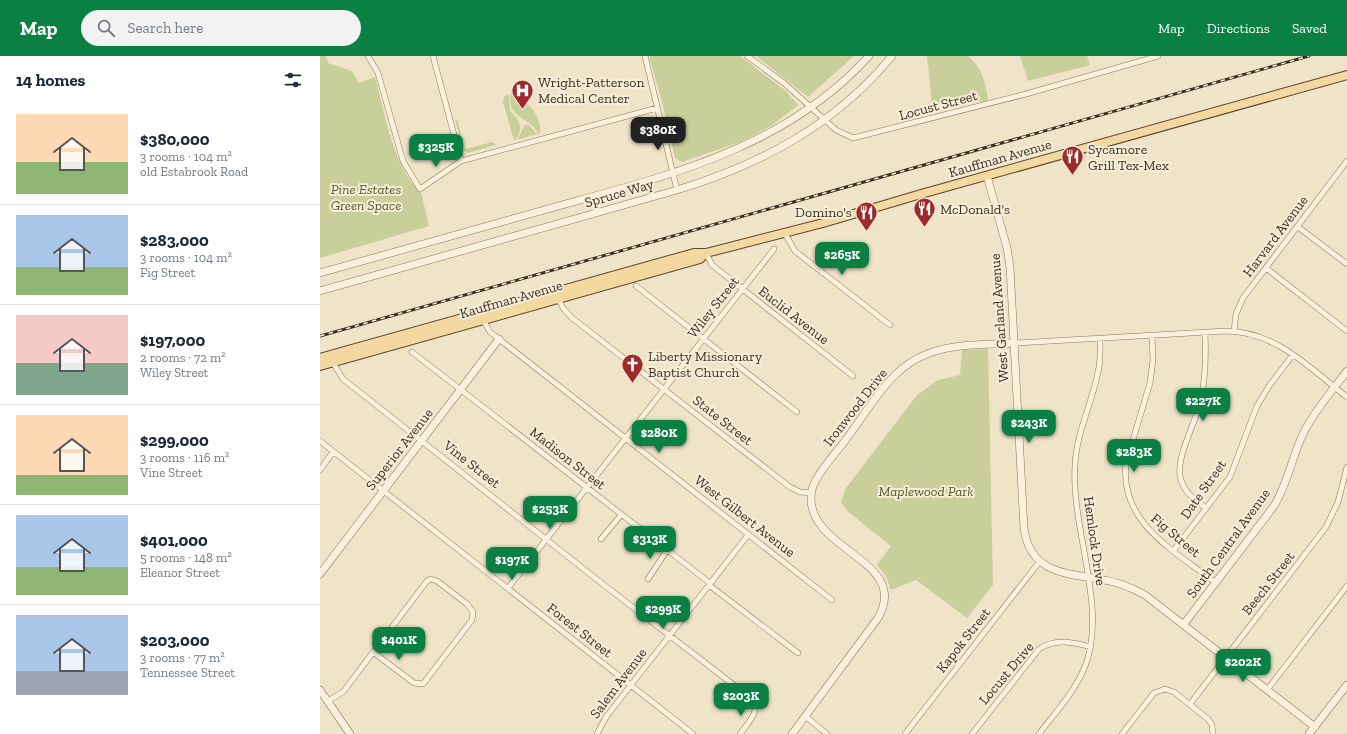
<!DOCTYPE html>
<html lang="en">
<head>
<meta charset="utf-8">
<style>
  :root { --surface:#fff; --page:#f2f2f3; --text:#1f2937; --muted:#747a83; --line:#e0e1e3; --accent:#0b8043 }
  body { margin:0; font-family:"Zilla Slab",serif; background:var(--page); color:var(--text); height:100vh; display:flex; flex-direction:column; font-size:15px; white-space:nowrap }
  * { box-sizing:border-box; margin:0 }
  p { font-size:13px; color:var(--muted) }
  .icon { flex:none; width:22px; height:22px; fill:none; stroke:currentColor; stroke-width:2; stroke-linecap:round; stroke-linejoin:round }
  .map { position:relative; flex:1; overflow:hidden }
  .panel { display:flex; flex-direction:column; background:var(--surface); width:320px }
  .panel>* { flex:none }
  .price { position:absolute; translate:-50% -34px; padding:0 9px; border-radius:8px; background:var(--accent); color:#fff; font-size:13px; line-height:26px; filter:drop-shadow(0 1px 2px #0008) }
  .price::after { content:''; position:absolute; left:50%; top:24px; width:12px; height:9px; margin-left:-6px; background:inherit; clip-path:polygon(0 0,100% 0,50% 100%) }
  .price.active { background:#222; color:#fff }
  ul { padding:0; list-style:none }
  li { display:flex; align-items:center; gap:12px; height:100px; padding:0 16px }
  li+li { border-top:1px solid var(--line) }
  li span { display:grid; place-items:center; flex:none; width:112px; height:80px; border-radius:0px; color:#555 }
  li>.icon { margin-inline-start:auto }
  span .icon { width:48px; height:48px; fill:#fffc; stroke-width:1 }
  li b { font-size:17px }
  h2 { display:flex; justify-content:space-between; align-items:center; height:48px; padding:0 16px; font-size:17px }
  header { display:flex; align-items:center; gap:24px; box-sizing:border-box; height:56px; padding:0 20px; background:var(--accent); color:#fff }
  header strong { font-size:19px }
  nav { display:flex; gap:22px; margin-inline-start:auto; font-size:14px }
  .search { width:280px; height:36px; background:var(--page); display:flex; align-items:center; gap:10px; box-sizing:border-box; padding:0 14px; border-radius:22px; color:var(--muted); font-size:15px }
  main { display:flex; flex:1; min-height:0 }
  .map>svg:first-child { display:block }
</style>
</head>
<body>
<header>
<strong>Map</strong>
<div class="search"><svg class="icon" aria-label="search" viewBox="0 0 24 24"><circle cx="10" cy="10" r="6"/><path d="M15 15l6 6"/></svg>Search here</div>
<nav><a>Map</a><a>Directions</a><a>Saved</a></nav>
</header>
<main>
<section class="panel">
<h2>14 homes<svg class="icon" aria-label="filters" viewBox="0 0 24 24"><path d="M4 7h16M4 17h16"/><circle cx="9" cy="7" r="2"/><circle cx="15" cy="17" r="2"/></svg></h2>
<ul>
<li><span style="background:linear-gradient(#ffd9b3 60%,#8fb573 0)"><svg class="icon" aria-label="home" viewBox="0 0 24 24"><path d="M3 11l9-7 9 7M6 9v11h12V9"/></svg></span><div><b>$380,000</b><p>3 rooms · 104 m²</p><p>old Estabrook Road</p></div></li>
<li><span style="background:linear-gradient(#a9c7e8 65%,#8fb573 0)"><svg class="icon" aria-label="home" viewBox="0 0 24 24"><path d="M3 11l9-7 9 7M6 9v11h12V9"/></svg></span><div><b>$283,000</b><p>3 rooms · 104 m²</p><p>Fig Street</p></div></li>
<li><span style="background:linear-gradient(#f6c9c9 60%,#7fa58c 0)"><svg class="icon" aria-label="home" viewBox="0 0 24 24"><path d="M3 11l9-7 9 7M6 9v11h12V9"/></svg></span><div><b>$197,000</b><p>2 rooms · 72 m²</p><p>Wiley Street</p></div></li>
<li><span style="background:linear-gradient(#ffd9b3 75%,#8fb573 0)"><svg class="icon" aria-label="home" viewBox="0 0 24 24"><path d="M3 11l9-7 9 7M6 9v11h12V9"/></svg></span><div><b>$299,000</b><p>3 rooms · 116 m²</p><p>Vine Street</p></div></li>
<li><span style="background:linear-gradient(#a9c7e8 65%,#8fb573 0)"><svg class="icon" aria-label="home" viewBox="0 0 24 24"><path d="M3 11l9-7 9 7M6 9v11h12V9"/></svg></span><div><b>$401,000</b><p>5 rooms · 148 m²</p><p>Eleanor Street</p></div></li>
<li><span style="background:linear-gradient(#a9c7e8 70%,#9aa5b1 0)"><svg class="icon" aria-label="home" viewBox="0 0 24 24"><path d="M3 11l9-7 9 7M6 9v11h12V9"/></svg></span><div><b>$203,000</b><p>3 rooms · 77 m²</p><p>Tennessee Street</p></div></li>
</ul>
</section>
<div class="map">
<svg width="1027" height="678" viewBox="0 0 1027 678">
  <rect width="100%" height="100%" fill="#f0e4c8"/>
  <path fill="#c9cf9b" d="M0 0H6L8 7 32 15 39 27 55 21C64 54 74 115 101 136L109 170 0 202Z
    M329 0H420L466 35 478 49 451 70 423 85 362 106 355 102 342 46Z
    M436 0H534L488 41Z
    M607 0H648C662 11 666 28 668 45L612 48Z
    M700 0H767L770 9 708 25Z
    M191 37C207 43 222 60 220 77L218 78C212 61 185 63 191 37Z
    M187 38 189 39 190 55C200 64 205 74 194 85L183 46 184 41Z
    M137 63 145 93 172 86 176 89 148 97 144 95 135 64Z
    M205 69H209L217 78 197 84Z
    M668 293 673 529 647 562 596 524 571 534 566 520 557 509 571 490 527 455 521 446 526 432 597 339 618 324 640 319 642 294Z"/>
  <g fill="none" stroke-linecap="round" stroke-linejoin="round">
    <defs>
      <path id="minor" d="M48 0 58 17 83 105 100 133 141 105 337 52
        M113 0 141 105
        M325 0 357 134
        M427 0 464 27 516 74 533 82 706 38 838 0
        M978 171 1027 208
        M464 176 475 195 570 269
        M386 197 392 209 533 320
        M946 212 1027 275
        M316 230 477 356
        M237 240 243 252 252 262 470 431 480 436 492 437
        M162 262 170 276 512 544
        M914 275 916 258 923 242 1027 105
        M885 277C886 300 886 324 880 347 875 368 857 399 860 420 863 436 875 444 886 452
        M832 280 833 304 830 327 806 407C799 467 855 495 896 527
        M694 287 906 275C955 275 991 313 1027 341
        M92 296 390 527
        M12 305 23 323 284 529 432 643C442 654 427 668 420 678
        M0 385 373 678
        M0 414 13 396
        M281 483 301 459
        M854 494 910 421 937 350 949 330 972 300
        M328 523 347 494
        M389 529 478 597
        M188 532 454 193
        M947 634 1027 530
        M8 645 23 636 107 525 111 523 117 525 147 548 153 556 152 564 103 628 94 627 53 596
        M870 648 1006 471 1018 446 1027 411
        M485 660 507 678
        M277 678 286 661 428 479
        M585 678 720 505
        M652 678 719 593C736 582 752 586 771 591
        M719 678C735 657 753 638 764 613 789 555 751 474 755 410 756 377 772 348 778 316 781 305 780 294 780 283
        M802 678 834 637 845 633 854 636 888 663 892 669 893 678"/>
      <path id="tertiary" d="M667 120 687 192 690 211 704 473C711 519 748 517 784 524 799 526 812 532 825 539L995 671
        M0 217C75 196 149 175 224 154 342 121 463 95 549 0
        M0 235 357 134C442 108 515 69 572 0
        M0 518 179 283
        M864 568 954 450C968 427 972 400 984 376 995 354 1012 335 1027 315
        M472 678 558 562C591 505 490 495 491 442 491 436 493 429 496 424 504 409 517 396 527 382 542 362 556 338 574 320 584 310 594 303 607 298 633 287 666 289 694 287"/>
      <path id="secondary" d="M0 634 30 678
        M989 678 1027 629"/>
      <path id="primary" d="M0 302 374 197H386L503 167 601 138 1027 19
        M0 310 380 203 386 197"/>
    </defs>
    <use href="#minor" stroke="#8d765c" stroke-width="6"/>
    <use href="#tertiary" stroke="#8d765c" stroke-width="8"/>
    <use href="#secondary" stroke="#6f573f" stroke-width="8"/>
    <use href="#primary" stroke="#5b4430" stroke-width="10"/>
    <use href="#minor" stroke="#faf1dc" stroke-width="5"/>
    <use href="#tertiary" stroke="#faf1dc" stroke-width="7"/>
    <use href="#secondary" stroke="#faf1dc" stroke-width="7"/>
    <use href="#primary" stroke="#f3d9a0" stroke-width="8"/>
    <defs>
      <path id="rail" d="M0 280 989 0"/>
    </defs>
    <use href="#rail" stroke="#3d2e20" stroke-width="3"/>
    <use href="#rail" stroke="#f7eed8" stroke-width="1.5" stroke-dasharray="4.5" stroke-linecap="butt"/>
  </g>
  <defs>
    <symbol id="hospital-pin" viewBox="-11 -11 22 30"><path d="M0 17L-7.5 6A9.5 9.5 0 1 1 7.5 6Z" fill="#9e2a2b" stroke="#f7eed8"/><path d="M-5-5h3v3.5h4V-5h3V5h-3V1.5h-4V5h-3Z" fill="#fff"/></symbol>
    <symbol id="restaurant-pin" viewBox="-11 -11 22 30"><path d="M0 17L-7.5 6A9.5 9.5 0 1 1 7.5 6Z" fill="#9e2a2b" stroke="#f7eed8"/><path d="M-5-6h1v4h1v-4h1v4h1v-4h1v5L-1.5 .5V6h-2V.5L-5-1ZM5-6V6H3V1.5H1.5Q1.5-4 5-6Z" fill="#fff"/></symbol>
    <symbol id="church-pin" viewBox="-11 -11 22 30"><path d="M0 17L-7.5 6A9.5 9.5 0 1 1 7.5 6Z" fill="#9e2a2b" stroke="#f7eed8"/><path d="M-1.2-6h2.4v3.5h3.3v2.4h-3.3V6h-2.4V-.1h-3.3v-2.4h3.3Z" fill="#fff"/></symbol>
  </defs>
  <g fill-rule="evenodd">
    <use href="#hospital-pin" x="190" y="22" width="25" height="34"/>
    <use href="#restaurant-pin" x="740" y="88" width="25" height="34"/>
    <use href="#restaurant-pin" x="592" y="140" width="25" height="34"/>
    <use href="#restaurant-pin" x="534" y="144" width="25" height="34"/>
    <use href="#church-pin" x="300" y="296" width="25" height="34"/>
  </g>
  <g text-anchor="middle" stroke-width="4" stroke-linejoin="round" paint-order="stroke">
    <g font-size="14" fill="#3d2e20" stroke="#f7eed8" text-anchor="start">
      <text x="218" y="31">Wright-Patterson<tspan x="218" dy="16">Medical Center</tspan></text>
      <text x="768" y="98">Sycamore<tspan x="768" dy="16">Grill Tex-Mex</tspan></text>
      <text x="620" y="158">McDonald's</text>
      <text x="532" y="161" text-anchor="end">Domino's</text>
      <text x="328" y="305">Liberty Missionary<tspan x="328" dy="16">Baptist Church</tspan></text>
    </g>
    <g font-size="14" fill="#3d2e20" stroke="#f7eed8">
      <text transform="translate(618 49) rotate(-15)" y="5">Locust Street</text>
      <text transform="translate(680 102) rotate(-16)" y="5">Kauffman Avenue</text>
      <text transform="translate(299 137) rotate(-16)" y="5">Spruce Way</text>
      <text transform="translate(955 180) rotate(-53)" y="5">Harvard Avenue</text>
      <text transform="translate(191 243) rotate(-16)" y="5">Kauffman Avenue</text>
      <text transform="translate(393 251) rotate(-52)" y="5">Wiley Street</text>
      <text transform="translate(474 259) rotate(38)" y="5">Euclid Avenue</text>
      <text transform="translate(679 262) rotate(-94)" y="5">West Garland Avenue</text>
      <text transform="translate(535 351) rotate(-52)" y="5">Ironwood Drive</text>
      <text transform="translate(403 364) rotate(38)" y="5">State Street</text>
      <text transform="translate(79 393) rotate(-52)" y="5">Superior Avenue</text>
      <text transform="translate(248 402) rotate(38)" y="5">Madison Street</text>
      <text transform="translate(152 408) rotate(38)" y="5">Vine Street</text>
      <text transform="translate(883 433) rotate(-55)" y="5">Date Street</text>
      <text transform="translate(425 460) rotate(38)" y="5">West Gilbert Avenue</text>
      <text transform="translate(856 479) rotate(40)" y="5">Fig Street</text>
      <text transform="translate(775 485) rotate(82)" y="5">Hemlock Drive</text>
      <text transform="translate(908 487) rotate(-54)" y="5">South Central Avenue</text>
      <text transform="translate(948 527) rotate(-52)" y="5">Beech Street</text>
      <text transform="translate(260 574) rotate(38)" y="5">Forest Street</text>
      <text transform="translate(643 584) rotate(-52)" y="5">Kapok Street</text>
      <text transform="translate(686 617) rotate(-50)" y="5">Locust Drive</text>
      <text transform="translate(298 627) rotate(-53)" y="5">Salem Avenue</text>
    </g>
    <g font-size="14" font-style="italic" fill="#4d5a26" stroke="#f7eed8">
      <text x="46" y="138">Pine Estates<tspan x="46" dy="16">Green Space</tspan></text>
      <text x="606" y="440">Maplewood Park</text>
    </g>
  </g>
</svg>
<b class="price active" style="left:338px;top:95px">$380K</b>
<b class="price" style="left:116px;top:112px">$325K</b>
<b class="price" style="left:522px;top:220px">$265K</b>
<b class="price" style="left:883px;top:366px">$227K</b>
<b class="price" style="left:709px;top:388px">$243K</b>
<b class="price" style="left:339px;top:398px">$280K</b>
<b class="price" style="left:814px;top:417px">$283K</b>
<b class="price" style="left:230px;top:474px">$253K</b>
<b class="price" style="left:330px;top:504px">$313K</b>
<b class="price" style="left:192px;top:525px">$197K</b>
<b class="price" style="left:343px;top:574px">$299K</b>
<b class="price" style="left:79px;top:605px">$401K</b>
<b class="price" style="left:923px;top:627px">$202K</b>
<b class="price" style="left:421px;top:661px">$203K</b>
</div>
</main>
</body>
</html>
